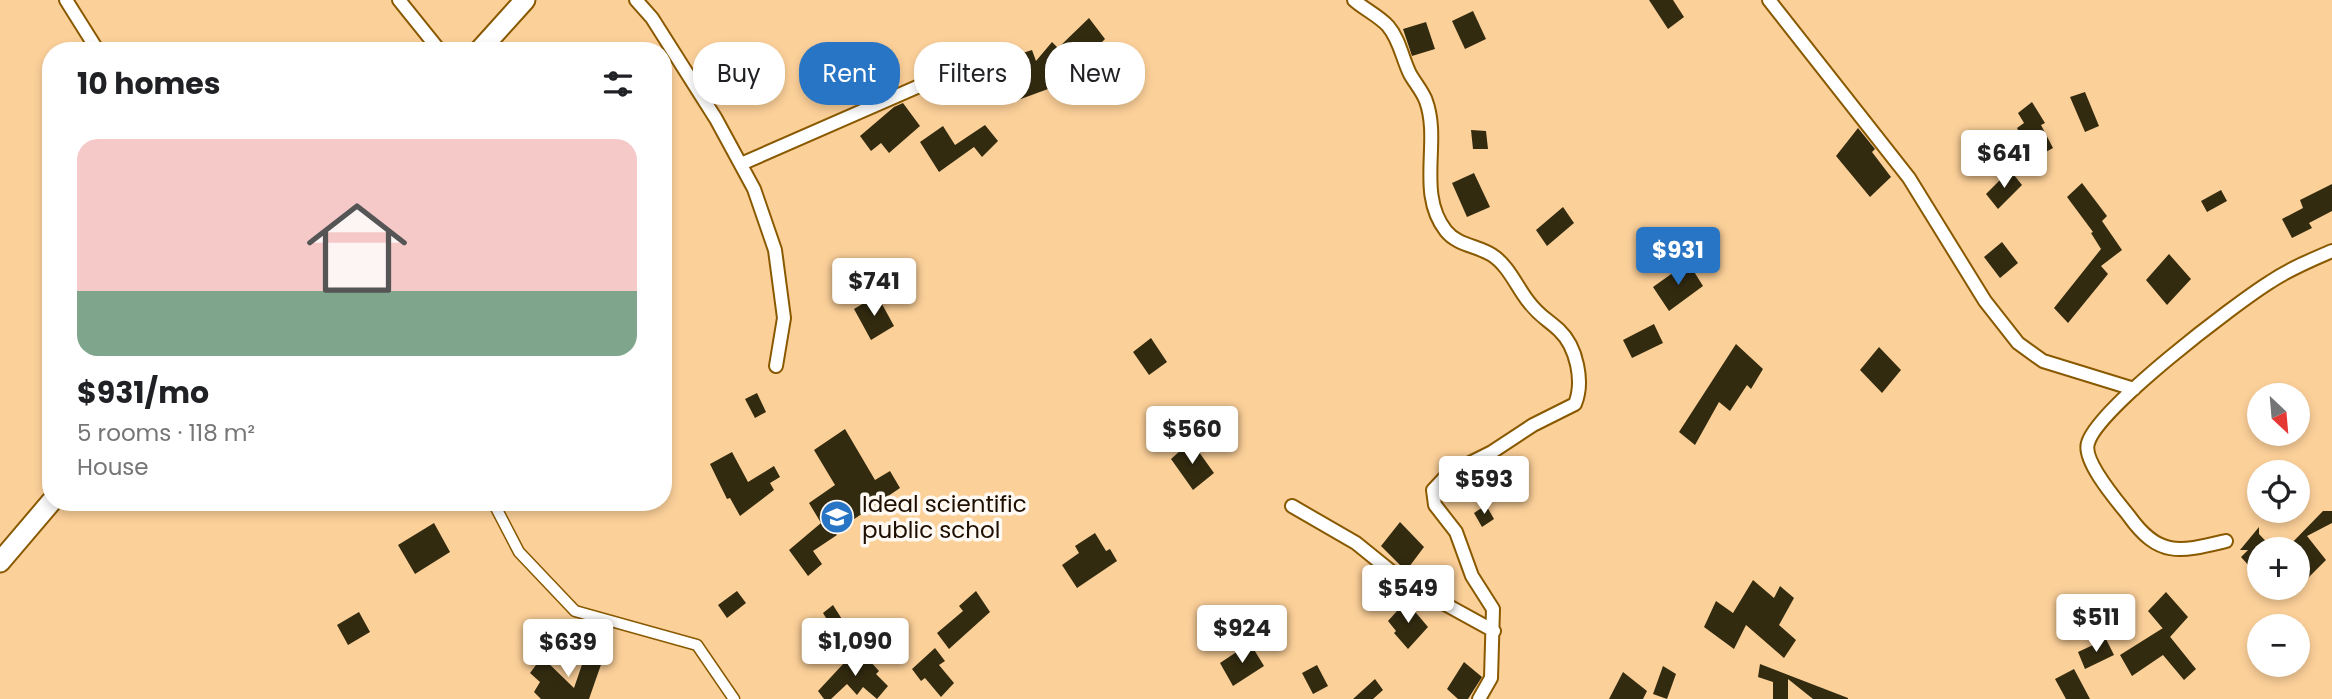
<!DOCTYPE html>
<html lang="en">
<head>
<meta charset="utf-8">
<style>
  :root { --surface:#fff; --page:#f6f6f6; --text:#202124; --muted:#757577; --accent:#2975c5 }
  body { margin:0; font-family:Poppins,sans-serif; background:var(--page); color:var(--text); height:100vh; display:flex; flex-direction:column; font-size:26px; white-space:nowrap }
  * { box-sizing:border-box; margin:0 }
  p { font-size:23px; color:var(--muted) }
  .icon { flex:none; width:38px; height:38px; fill:none; stroke:currentColor; stroke-width:2; stroke-linecap:round; stroke-linejoin:round }
  .map { position:relative; flex:1; overflow:hidden }
  .sheet { position:absolute; left:42px; top:42px; width:630px; height:469px; display:flex; flex-direction:column; background:var(--surface); border-radius:28px; box-shadow:0 4px 10px #0003 }
  .sheet>* { flex:none }
  .banner { position:absolute; left:693px; top:42px; width:665px; height:63px; display:flex; gap:14px }
  .needle { width:46px; rotate:154deg }
  .fabs { position:absolute; left:2247px; top:383px; display:grid; gap:14px }
  .fabs a { display:grid; place-items:center; width:63px; height:63px; border-radius:50%; background:var(--surface); box-shadow:0 4px 10px #0003; font-size:35px }
  .price { position:absolute; translate:-50% -60px; padding:0 16px; border-radius:7px; background:#fff; color:#222; font-size:23px; line-height:46px; filter:drop-shadow(0 2px 4px #0008) }
  .price::after { content:''; position:absolute; left:50%; top:42px; width:21px; height:16px; margin-left:-10px; background:inherit; clip-path:polygon(0 0,100% 0,50% 100%) }
  .price.selected { background:var(--accent); color:#fff }
  ul { padding:0; list-style:none }
  li { display:grid; align-content:center; gap:14px; height:371px; padding:0 35px }
  li span { display:grid; place-items:center; height:217px; border-radius:21px; color:#555 }
  li>.icon { margin-inline-start:auto }
  span .icon { width:126px; height:126px; fill:#fffc; stroke-width:1 }
  li b { font-size:30px }
  h2 { display:flex; justify-content:space-between; align-items:center; height:84px; padding:0 35px; font-size:30px }
  .chip { padding:0 24px; border-radius:28px; background:var(--surface); box-shadow:0 4px 10px #0003; font-size:24px; line-height:63px }
  .chip.selected { background:var(--accent); color:#fff }
  .map>svg:first-child { display:block }
</style>
</head>
<body>
<div class="map">
<svg width="2332" height="699" viewBox="0 0 2332 699">
  <rect width="100%" height="100%" fill="#fcd099"/>
  <path fill="#332b10" d="M1649 0H1673L1684 17 1668 29Z
    M1473 11 1486 39 1465 49 1452 21Z
    M1089 18 1105 39 1095 49 1107 69 1079 86 1066 61 1046 85 1048 89 1015 101 999 61 1032 50 1036 61 1052 42 1058 48Z
    M1426 22 1435 49 1412 56 1403 29Z
    M2085 92 2099 126 2085 132 2070 97Z
    M2032 102 2045 123 2041 125 2053 148 2033 159 2017 128 2024 123 2018 113Z
    M903 103 920 126 889 153 881 143 871 151 860 136 894 107Z
    M985 125 998 141 982 157 974 147 939 172 920 142 943 126 955 145Z
    M1858 128 1875 149 1872 152 1891 177 1870 197 1836 156Z
    M1471 130 1486 131 1488 149H1473Z
    M2010 170 2022 185 1998 209 1986 194Z
    M1474 173 1490 207 1467 217 1452 183Z
    M2082 183 2107 216 2102 221 2122 250 2101 266 2108 274 2068 323 2054 308 2101 249 2091 233 2093 232 2067 197Z
    M2332 184V211L2309 223 2312 228 2292 238 2282 219 2303 208 2300 200Z
    M2221 190 2227 201 2207 212 2201 201Z
    M1563 207 1574 223 1547 246 1536 230Z
    M2002 242 2018 263 2000 278 1984 257Z
    M2169 254 2191 279 2167 305 2146 280Z
    M1688 262 1703 286 1669 311 1653 287Z
    M877 295 894 326 871 340 854 309Z
    M1654 324 1663 343 1632 358 1623 340Z
    M1151 338 1167 362 1149 375 1133 352Z
    M1736 344 1763 369 1751 389 1747 385 1730 411 1719 402 1695 445 1679 432Z
    M1879 347 1901 370 1882 393 1860 370Z
    M757 393 766 412 755 418 745 399Z
    M845 429 875 480 890 471 900 488 835 532 837 535 813 551 822 564 808 576 789 550 821 523 809 503 835 485 814 450Z
    M1191 441 1214 473 1193 490 1171 459Z
    M732 452 748 482 774 466 780 477 770 483 774 490 740 516 730 498 727 499 710 464Z
    M1486 505 1494 519 1482 527 1474 513Z
    M2323 511H2332V523L2307 536 2326 560 2304 582 2298 566V550H2285Z
    M1400 522 1424 547 1406 571 1381 546Z
    M434 523 450 552 415 574 398 545Z
    M2259 527V534L2274 550H2259V577L2241 557 2248 550H2240Z
    M1095 533 1106 551 1110 549 1117 561 1077 588 1062 565 1079 553 1075 546Z
    M1753 580 1774 598 1780 586 1794 598 1779 625 1796 640 1784 658 1746 625 1734 649 1704 627 1716 601 1733 613Z
    M737 591 746 603 727 618 718 605Z
    M976 591 990 612 949 649 937 633 963 611 959 606Z
    M2166 592 2188 617 2170 637 2148 611Z
    M1406 601 1428 627 1408 649 1394 633 1396 631 1388 621Z
    M833 605 845 624 834 631 823 613Z
    M359 612 370 632 348 645 337 625Z
    M2163 628 2196 669 2184 680 2163 655 2132 676 2120 655Z
    M2106 639 2114 655 2085 669 2078 652Z
    M1250 643 1264 666 1233 686 1220 663Z
    M588 647 604 656 589 699H541L534 692 540 682 530 673 542 657 574 688Z
    M858 648 879 671 876 674 888 686 877 699 863 687 857 695 847 684 831 699H824L818 691Z
    M935 648 945 661 939 665 954 683 941 697 925 678 921 681 912 669Z
    M1464 662 1482 677 1468 699H1458L1447 689Z
    M1760 664 1848 698V699H1813L1788 679V699H1773V682L1758 677Z
    M1317 665 1328 686 1313 694 1302 673Z
    M1663 666 1676 674 1667 699 1653 694Z
    M2074 669 2090 699H2066L2055 679Z
    M1623 672 1647 691 1643 699H1609Z
    M1375 679 1383 690 1373 699H1353Z"/>
  <g fill="none" stroke-linecap="round" stroke-linejoin="round">
    <defs>
      <path id="pedestrian" d="M493 502 519 552 575 611 697 645 734 699"/>
      <path id="minor" d="M66 0 98 51
        M399 0 440 51
        M636 0 652 18 716 119 754 189 775 250 784 318 776 366
        M1354 0C1364 9 1379 16 1388 26 1400 40 1402 58 1410 74 1415 83 1423 92 1426 101 1441 142 1416 193 1446 231 1457 245 1478 246 1492 255 1508 265 1517 287 1528 301 1540 317 1546 318 1559 330 1577 347 1584 382 1575 404L1533 425 1492 452 1448 474 1433 490 1435 505 1456 532 1472 576 1493 609 1491 678 1479 699
        M1769 0 1909 178 1985 301 2018 343 2043 361 2134 389
        M741 164 988 56
        M1292 506 1356 543 1403 581 1494 631
        M2226 541C2180 552 2159 558 2129 516 2118 502 2082 461 2088 443 2098 408 2235 304 2270 282 2289 269 2311 260 2332 251"/>
      <path id="secondary" d="M479 51 525 0
        M0 562 51 502"/>
    </defs>
    <use href="#pedestrian" stroke="#895900" stroke-width="13"/>
    <use href="#minor" stroke="#895900" stroke-width="16"/>
    <use href="#secondary" stroke="#895900" stroke-width="23"/>
    <use href="#pedestrian" stroke="#fff" stroke-width="10"/>
    <use href="#minor" stroke="#fff" stroke-width="12"/>
    <use href="#secondary" stroke="#fff" stroke-width="19"/>
  </g>
  <defs>
    <symbol id="school-disc" viewBox="-11 -11 22 22"><circle r="9.5" fill="#2975c5" stroke="#fef9f2"/><path d="M0-5L7-2L0 1L-7-2ZM-4 1L0 2.5L4 1V4Q0 6-4 4Z" fill="#fff"/></symbol>
  </defs>
  <g fill-rule="evenodd">
    <use href="#school-disc" x="818" y="498" width="38" height="38"/>
  </g>
  <g text-anchor="middle" stroke-width="7" stroke-linejoin="round" paint-order="stroke">
    <g font-size="23" fill="#1d0e00" stroke="#fef9f2" text-anchor="start">
      <text x="862" y="512">Ideal scientific<tspan x="862" dy="26">public schol</tspan></text>
    </g>
  </g>
</svg>
<div class="fabs">
<a><svg class="needle" viewBox="-14 -14 28 28"><path d="M0-13l5 13h-10z" fill="#e53935"/><path d="M0 13l5-13h-10z" fill="#757577"/></svg></a>
<a><svg class="icon" aria-label="locate" viewBox="0 0 24 24"><circle cx="12" cy="12" r="6"/><path d="M12 2v4M12 18v4M2 12h4M18 12h4"/></svg></a>
<a>+</a>
<a>−</a>
</div>
<b class="price" style="left:2004px;top:190px">$641</b>
<b class="price selected" style="left:1678px;top:287px">$931</b>
<b class="price" style="left:874px;top:318px">$741</b>
<b class="price" style="left:1192px;top:466px">$560</b>
<b class="price" style="left:1484px;top:516px">$593</b>
<b class="price" style="left:1408px;top:625px">$549</b>
<b class="price" style="left:2096px;top:654px">$511</b>
<b class="price" style="left:1242px;top:665px">$924</b>
<b class="price" style="left:855px;top:678px">$1,090</b>
<b class="price" style="left:568px;top:679px">$639</b>
<div class="banner">
<a class="chip">Buy</a>
<a class="chip selected">Rent</a>
<a class="chip">Filters</a>
<a class="chip">New</a>
</div>
<section class="sheet">
<h2>10 homes<svg class="icon" aria-label="filters" viewBox="0 0 24 24"><path d="M4 7h16M4 17h16"/><circle cx="9" cy="7" r="2"/><circle cx="15" cy="17" r="2"/></svg></h2>
<ul>
<li><span style="background:linear-gradient(#f6c9c9 70%,#7fa58c 0)"><svg class="icon" aria-label="home" viewBox="0 0 24 24"><path d="M3 11l9-7 9 7M6 9v11h12V9"/></svg></span><div><b>$931/mo</b><p>5 rooms · 118 m²</p><p>House</p></div></li>
</ul>
</section>
</div>
</body>
</html>
